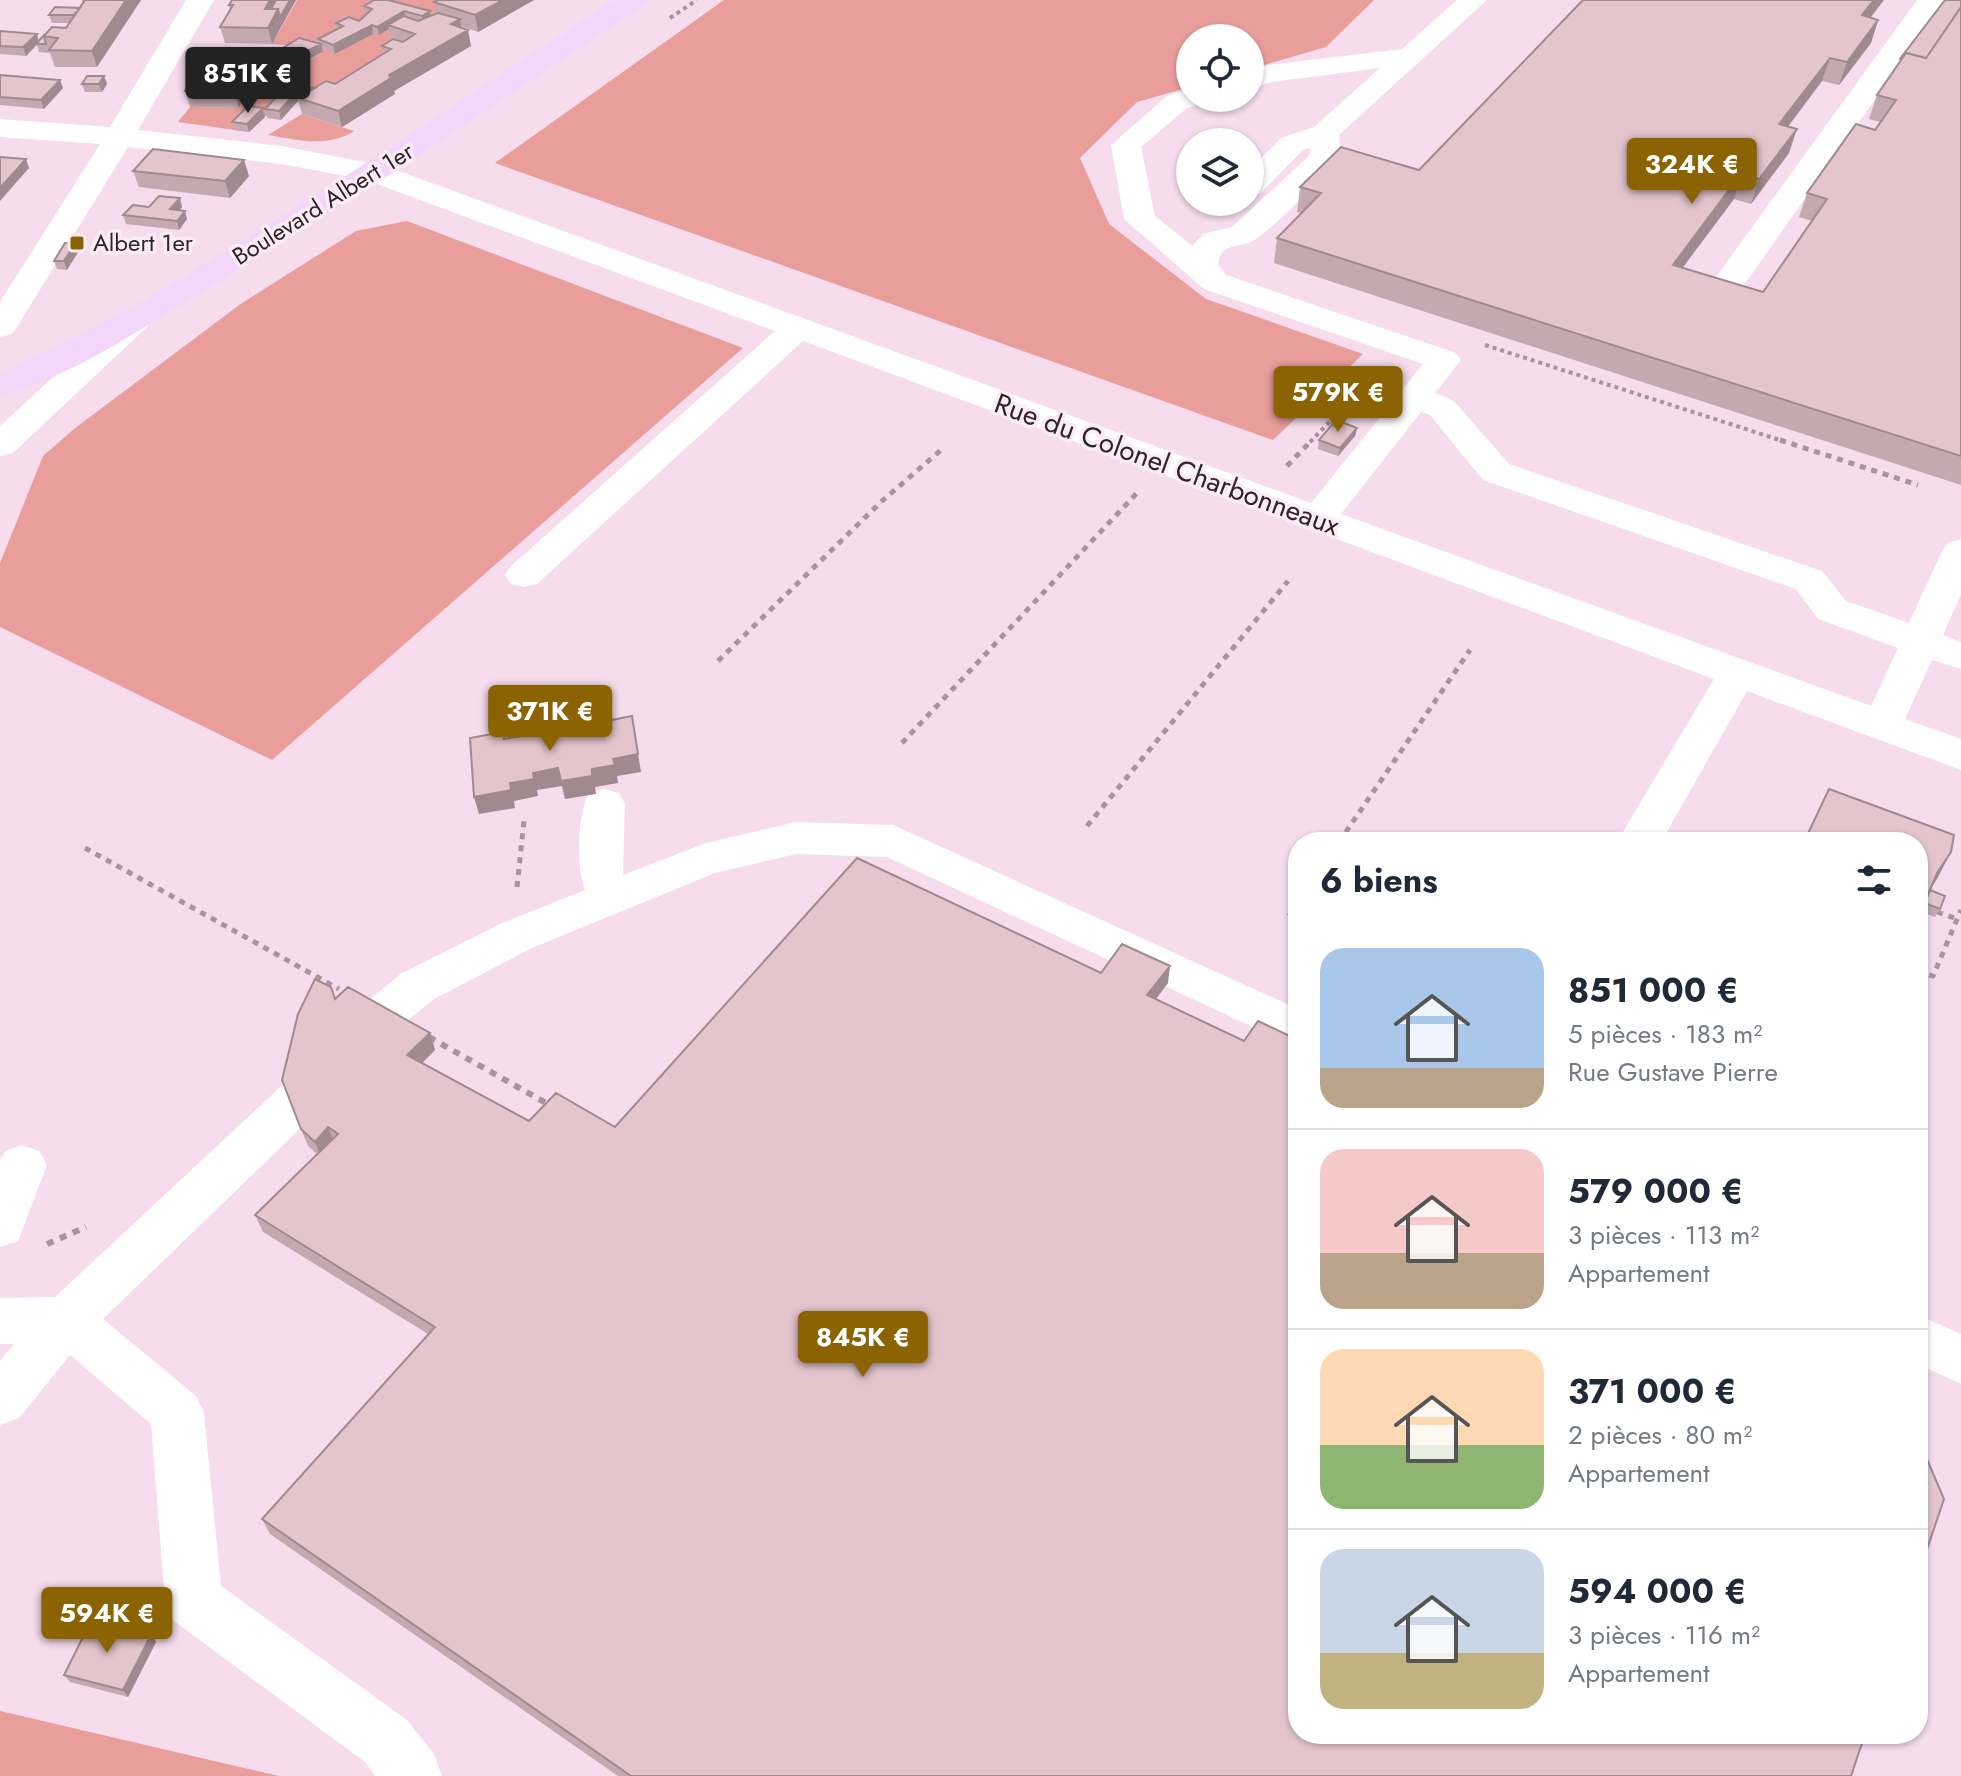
<!DOCTYPE html>
<html lang="fr">
<head>
<meta charset="utf-8">
<style>
  :root { --surface:#fff; --page:#f2f2f3; --text:#1f2937; --muted:#747a83; --line:#e0e1e3; --accent:#8b6303 }
  body { margin:0; font-family:Jost,sans-serif; background:var(--page); color:var(--text); height:100vh; display:flex; flex-direction:column; font-size:30px; white-space:nowrap }
  * { box-sizing:border-box; margin:0 }
  p { font-size:26px; color:var(--muted) }
  .icon { flex:none; width:44px; height:44px; fill:none; stroke:currentColor; stroke-width:2; stroke-linecap:round; stroke-linejoin:round }
  .map { position:relative; flex:1; overflow:hidden }
  .panel { position:absolute; left:1288px; top:832px; width:640px; height:912px; display:flex; flex-direction:column; background:var(--surface); border-radius:32px; box-shadow:0 2px 6px #0004 }
  .panel>* { flex:none }
  .tools { position:absolute; left:1176px; top:24px; display:grid; gap:16px }
  .tools a { display:grid; place-items:center; width:88px; height:88px; border-radius:50%; background:var(--surface); box-shadow:0 2px 6px #0004; font-size:40px }
  .price { position:absolute; translate:-50% -68px; padding:0 18px; border-radius:8px; background:var(--accent); color:#fff; font-size:26px; line-height:52px; filter:drop-shadow(0 2px 4px #0008) }
  .price::after { content:''; position:absolute; left:50%; top:48px; width:24px; height:18px; margin-left:-12px; background:inherit; clip-path:polygon(0 0,100% 0,50% 100%) }
  .price.current { background:#222; color:#fff }
  ul { padding:0; list-style:none }
  li { display:flex; align-items:center; gap:24px; height:200px; padding:0 32px }
  li+li { border-top:2px solid var(--line) }
  li span { display:grid; place-items:center; flex:none; width:224px; height:160px; border-radius:24px; color:#555 }
  li>.icon { margin-inline-start:auto }
  span .icon { width:96px; height:96px; fill:#fffc; stroke-width:1 }
  li b { font-size:34px }
  h2 { display:flex; justify-content:space-between; align-items:center; height:96px; padding:0 32px; font-size:34px }
  .map>svg:first-child { display:block }
</style>
</head>
<body>
<div class="map">
<svg width="1961" height="1776" viewBox="0 0 1961 1776">
  <rect width="100%" height="100%" fill="#f6dcec"/>
  <path fill="#e99e9c" d="M297 0H472L419 51 339 100 289 93 249 132 178 122 190 107 239 108 260 70 273 66 302 70 303 62 322 53 301 46 272 44Z
    M724 0H1374L1326 47 1250 69V38H1190V87L1137 102 1080 158 1109 224 1206 299 1363 354 1273 440 495 163Z
    M302 114 354 131C327 148 298 140 268 135Z
    M407 221 743 348 272 760 0 627V563L43 456 74 429 242 303 356 231Z
    M0 1711 279 1776H0Z"/>
  <g fill="none" stroke-linecap="round" stroke-linejoin="round">
    <path stroke="#a794a0" stroke-width="4" stroke-dasharray="4 4" stroke-linecap="butt" d="M670 18 697 0
      M1485 345 1786 442
      M1310 442 1369 381"/>
    <path stroke="#a794a0" stroke-width="5" stroke-dasharray="6 6" stroke-linecap="butt" d="M1780 440 1918 485
      M1287 466 1312 440
      M718 661 882 501 941 450
      M902 743 1137 493
      M1087 826 1288 581
      M1339 842 1470 650
      M85 848 339 989
      M517 887 524 821
      M1937 912 1957 919
      M1289 916 1298 902
      M1918 971 1933 976 1961 910"/>
    <path stroke="#a794a0" stroke-width="6" stroke-dasharray="7 7" stroke-linecap="butt" d="M429 1037 546 1103
      M47 1244 86 1227"/>
    <path fill="#fff" fill-rule="evenodd" d="M186 0H214L138 130 282 146 385 166 1311 503 1423 364 1204 289 1124 219 1111 145 1167 96 1190 89V98H1204L1200 104 1187 108 1141 147 1155 216 1192 246 1203 234 1232 227 1310 155V148L1303 150 1261 193 1250 195V169L1281 138 1314 127 1380 68 1272 82 1250 89V71L1268 65 1402 49 1457 0H1487L1339 135 1340 157 1336 163C1310 188 1285 218 1256 239 1240 250 1222 240 1218 264L1226 275 1456 353 1461 360 1435 393 1454 401 1509 464 1822 571 1846 601 1909 623 1942 551 1948 543 1961 539V594L1943 635 1961 642V669L1932 660 1905 719 1961 739V770L1747 691 1661 842H1617L1714 679 803 341 537 584 524 587 511 584 505 575 511 566 775 331 366 180 282 164 128 147 17 327 12 334 0 337V302L100 144 0 137V119L110 127ZM1421 412 1430 415 1483 480 1796 589 1818 619 1898 648 1871 706 1341 514Z
      M1917 0H1945L1737 295 1725 298 1713 295 1709 288 1713 281Z
      M135 310 147 313 152 320 147 327 13 453 0 456V426L123 313Z
      M604 789 619 793 625 804 623 875 706 843 796 822 893 825 1298 1009V1048L887 857 796 854 715 873 532 948 434 999 402 1025 309 1120 103 1319 196 1396 204 1413 221 1586 407 1720 434 1754 442 1776H375L365 1762 174 1621 165 1601 151 1424 70 1355 19 1418 0 1425V1361L14 1344H0V1298L55 1297 275 1092 370 999 402 973 500 924 585 890C576 868 577 814 589 793Z
      M22 1145 39 1151 47 1165 18 1241 0 1247V1160L5 1151Z
      M1918 1315 1961 1334V1384L1918 1364Z"/>
    <path fill="#f4d6fa" fill-rule="evenodd" d="M614 0H646L642 6C493 106 344 209 189 300 129 336 68 378 0 395V373C99 331 191 274 282 216 394 146 504 73 614 0Z"/>
  </g>
  <path fill="#c4a9b0" d="M82 0H141L97 67H55L50 53 39 52 37 45 26 56 0 54V31L39 41 52 27 66 28 69 23H52L49 15 80 8 83 4Z
    M232 0H296L272 44 225 43 220 27 230 10 229 5Z
    M438 0H534L478 32 461 26 471 46 394 91 395 94 342 127 302 114 298 100 281 120 267 118 265 109 276 97H275L273 88 304 87 315 88 335 84 384 54 382 46 392 40 389 29 379 35 373 34 335 54 322 48 323 52 303 62 302 70 273 66 271 58 319 43 318 39 338 29 336 23 359 21 366 14 364 6 430 11 431 16 436 14 434 2Z
    M1961 0V485L1274 263 1277 238 1302 213 1297 212 1300 187 1419 170 1870 18 1878 20 1871 43 1839 85 1822 81 1788 126 1789 153 1751 204 1734 199 1682 268 1763 292 1812 221 1799 217 1807 193 1875 130 1880 122 1869 119 1877 95 1898 65 1900 59Z
    M256 53 260 70 239 108 190 107 185 91Z
    M0 75 63 88 44 109 0 105Z
    M104 76 107 84 102 92H85L82 84Z
    M265 117 249 132 235 130 232 122Z
    M133 171 249 176 230 198 139 187Z
    M149 207H182L180 210 187 219 179 230 126 224 123 215Z
    M75 243 78 252 67 270 57 269 54 261Z
    M1357 428 1355 436 1338 456 1318 449 1319 440Z
    M1918 842 1938 877 1930 890 1940 909 1935 917 1921 912Z
    M1101 973 1168 983 1156 999 1851 1776H618L270 1534 262 1519 428 1334 263 1232 255 1215 317 1154 308 1146 301 1129 335 999 430 1033 435 1050 422 1064 529 1121 615 1127Z
    M151 1635 156 1642 128 1697 70 1682 64 1675Z"/>
  <path fill="#a08a90" d="M126 0H141L97 67 92 51Z
    M270 0H282L273 17 265 9Z
    M290 0H296L282 25 280 17Z
    M503 0H534L478 32 475 15Z
    M1874 0H1884L1854 39 1862 15Z
    M278 9 282 25 272 44 268 28Z
    M404 11 406 19 388 25 389 29 379 35 377 27Z
    M430 11 431 19 423 24 422 16Z
    M460 19 462 33 468 30 471 46 394 91 395 94 342 127 338 111 389 75 451 24Z
    M1878 20 1871 43 1839 85 1847 62Z
    M372 25 373 34 335 54 333 45Z
    M37 34 39 42 26 56 23 47Z
    M321 44 323 52 303 62 302 70 300 62 301 54Z
    M256 53 260 70 239 108 234 91Z
    M1830 58 1822 81 1772 148 1779 124Z
    M104 76 107 84 102 92 99 84Z
    M60 80 63 88 44 109 41 100Z
    M296 93 298 101 281 120 279 111Z
    M263 108 265 117 249 132 247 124Z
    M1797 129 1789 153 1751 204 1759 179Z
    M26 159 29 168 0 201V188Z
    M244 160 249 176 230 198 225 181Z
    M1741 174 1734 199 1666 290 1673 265Z
    M180 198 182 207 173 218 170 209Z
    M185 211 187 219 179 230 177 221Z
    M75 243 78 252 67 270 64 261Z
    M1357 428 1355 436 1338 456 1340 448Z
    M632 716 641 772 617 776 618 783 595 787 596 794 565 799 562 786 537 790 538 796 514 801 515 808 479 814 474 797 533 773 558 768 592 769 613 759Z
    M1951 852 1938 877 1926 896 1937 873Z
    M1170 966 1168 983 1145 1013 1147 995Z
    M430 1033 435 1050 412 1072 407 1055Z
    M328 1127 335 1144 322 1159 315 1142Z
    M151 1635 156 1642 128 1697 123 1690Z"/>
  <path fill="#e4c5cd" stroke="#a08a90" stroke-width="2" d="M85 0H126L92 51 49 50 58 38 44 36 52 27 66 28Z
    M232 0H270L265 9H278L268 28 220 27 233 5H229Z
    M276 0H290L280 17 278 9H271Z
    M374 0H388L430 11 422 16 404 11 377 27 372 25 333 45 318 39 343 26 336 23 349 17 359 21 372 9 364 6Z
    M438 0H503L475 15 434 2Z
    M1583 0H1874L1862 15 1878 20 1847 62 1830 58 1779 124 1797 129 1759 179 1741 174 1673 265 1763 292 1827 199 1807 193 1856 124 1875 130 1896 100 1877 95 1906 53 1926 58 1961 7V456L1277 238 1321 193 1300 187 1341 147 1419 170Z
    M1945 0H1961V7L1926 58 1906 53 1901 60 1900 59Z
    M55 7 80 8 74 15H49Z
    M438 13 460 19 451 24 468 30 389 75 391 78 338 111 298 98 326 81 335 84 391 49 382 46 393 39 403 42 415 34 388 25 404 16 418 21Z
    M0 31 37 34 23 47 0 46Z
    M45 34 44 36 46 44H36Z
    M299 38 321 44 301 54 300 62 271 58 278 51Z
    M206 53H256L234 91H185Z
    M0 75 60 80 41 100 0 97Z
    M87 76H104L99 84H82Z
    M284 77 303 80 297 86 315 88 305 93 273 88Z
    M282 91 296 93 279 111 265 109Z
    M248 106 263 108 247 124 232 122Z
    M153 149 244 160 225 181 133 171Z
    M0 157 26 159 0 188Z
    M159 196 180 198 170 209 185 211 177 221 123 215 133 205 149 207Z
    M65 243H75L64 261H54Z
    M1336 420 1357 428 1340 448 1319 440Z
    M632 716 638 754 613 759 615 765 592 769V776L561 781 558 768 533 773 534 779 510 783 511 790 474 797 470 738 503 732 504 739 550 731 549 724 585 718 586 725Z
    M1829 789 1954 835 1951 852 1937 873 1918 918V842H1804Z
    M857 858 1101 973 1122 944 1170 966 1147 995 1244 1041 1258 1021 1298 1040V1734H1865L1851 1776H631L262 1519 435 1327 255 1215 338 1134 328 1127 315 1142 301 1129 282 1080 298 1014 315 979 331 987 335 999 348 987 430 1033 407 1055 529 1121 556 1093 615 1127Z
    M1930 890 1945 896 1940 909 1925 903Z
    M1918 1438 1944 1499 1918 1576Z
    M91 1621 151 1635 123 1690 64 1675Z"/>
  <rect fill="#8b6303" stroke="#fdecf6" stroke-width="3" x="69" y="235" width="16" height="16" rx="4"/>
  <g text-anchor="middle" stroke-width="7" stroke-linejoin="round" paint-order="stroke">
    <g font-size="24" fill="#2e252b" stroke="#fdecf6">
      <text transform="translate(323 204) rotate(-32)" y="8">Boulevard Albert 1er</text>
    </g>
    <g font-size="24" fill="#2e252b" stroke="#fdecf6" text-anchor="start">
      <text x="93" y="251">Albert 1er</text>
    </g>
    <g font-size="28" fill="#2e252b" stroke="#fdecf6">
      <text transform="translate(1167 464) rotate(20)" y="10">Rue du Colonel Charbonneaux</text>
    </g>
  </g>
</svg>
<div class="tools">
<a><svg class="icon" aria-label="locate" viewBox="0 0 24 24"><circle cx="12" cy="12" r="6"/><path d="M12 2v4M12 18v4M2 12h4M18 12h4"/></svg></a>
<a><svg class="icon" aria-label="layers" viewBox="0 0 24 24"><path d="M12 4l9 5-9 5-9-5zM3 14l9 5 9-5"/></svg></a>
</div>
<b class="price current" style="left:248px;top:115px">851K €</b>
<b class="price" style="left:1692px;top:206px">324K €</b>
<b class="price" style="left:1338px;top:434px">579K €</b>
<b class="price" style="left:550px;top:753px">371K €</b>
<b class="price" style="left:863px;top:1379px">845K €</b>
<b class="price" style="left:107px;top:1655px">594K €</b>
<section class="panel">
<h2>6 biens<svg class="icon" aria-label="filters" viewBox="0 0 24 24"><path d="M4 7h16M4 17h16"/><circle cx="9" cy="7" r="2"/><circle cx="15" cy="17" r="2"/></svg></h2>
<ul>
<li><span style="background:linear-gradient(#a9c7e8 75%,#b9a48a 0)"><svg class="icon" aria-label="home" viewBox="0 0 24 24"><path d="M3 11l9-7 9 7M6 9v11h12V9"/></svg></span><div><b>851 000 €</b><p>5 pièces · 183 m²</p><p>Rue Gustave Pierre</p></div></li>
<li><span style="background:linear-gradient(#f6c9c9 65%,#b9a48a 0)"><svg class="icon" aria-label="home" viewBox="0 0 24 24"><path d="M3 11l9-7 9 7M6 9v11h12V9"/></svg></span><div><b>579 000 €</b><p>3 pièces · 113 m²</p><p>Appartement</p></div></li>
<li><span style="background:linear-gradient(#ffd9b3 60%,#8fb573 0)"><svg class="icon" aria-label="home" viewBox="0 0 24 24"><path d="M3 11l9-7 9 7M6 9v11h12V9"/></svg></span><div><b>371 000 €</b><p>2 pièces · 80 m²</p><p>Appartement</p></div></li>
<li><span style="background:linear-gradient(#c9d6e8 65%,#c2b280 0)"><svg class="icon" aria-label="home" viewBox="0 0 24 24"><path d="M3 11l9-7 9 7M6 9v11h12V9"/></svg></span><div><b>594 000 €</b><p>3 pièces · 116 m²</p><p>Appartement</p></div></li>
</ul>
</section>
</div>
</body>
</html>
